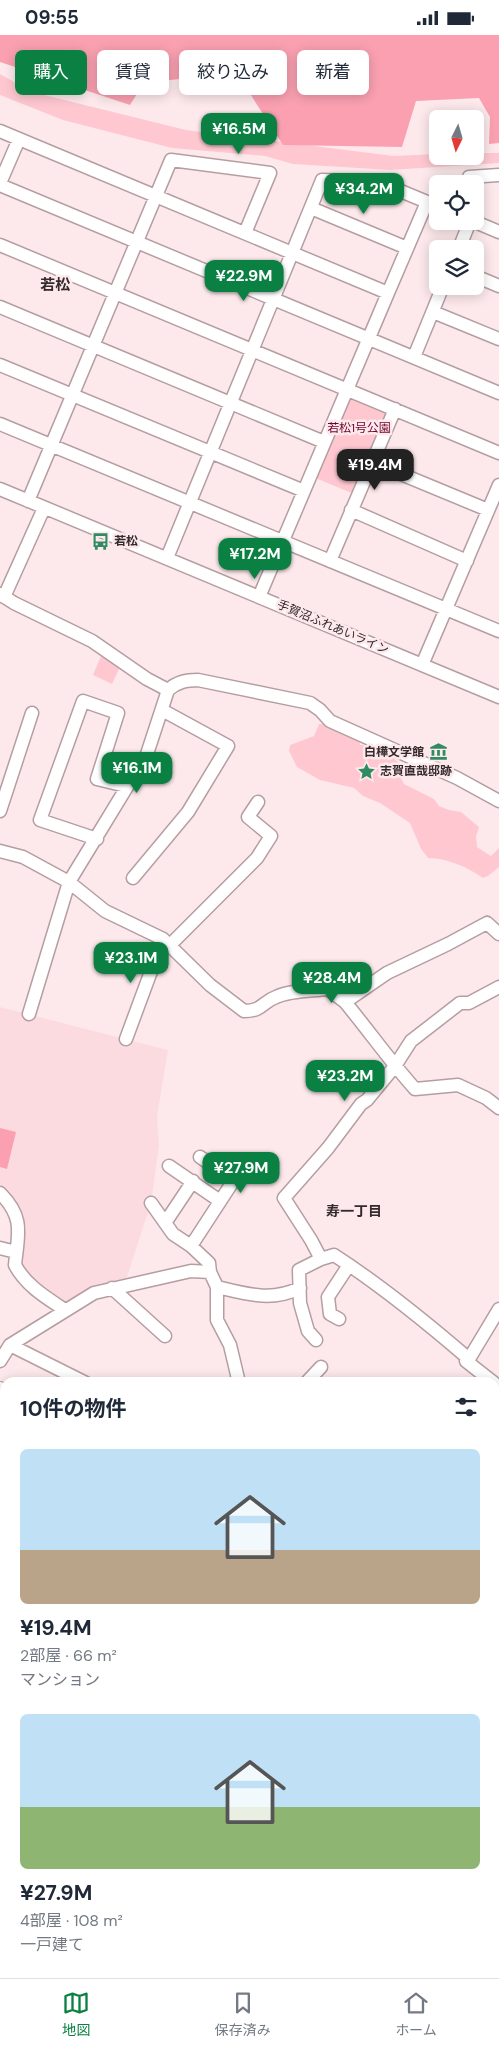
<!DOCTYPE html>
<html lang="ja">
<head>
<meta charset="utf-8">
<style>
  :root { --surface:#fff; --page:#f6f6f7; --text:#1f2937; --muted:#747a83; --line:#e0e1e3; --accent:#0b8043 }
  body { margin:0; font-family:"DM Sans","Noto Sans JP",sans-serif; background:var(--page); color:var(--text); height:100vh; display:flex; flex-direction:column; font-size:19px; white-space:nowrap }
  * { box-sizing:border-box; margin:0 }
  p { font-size:16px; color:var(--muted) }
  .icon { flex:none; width:28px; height:28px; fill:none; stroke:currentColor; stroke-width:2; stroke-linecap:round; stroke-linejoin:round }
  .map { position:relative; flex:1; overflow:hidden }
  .panel { position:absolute; left:0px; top:1342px; width:500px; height:601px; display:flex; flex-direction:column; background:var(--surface); border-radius:15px 15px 0 0; box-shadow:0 2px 12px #0003 }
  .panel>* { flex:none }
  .top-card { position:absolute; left:15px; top:15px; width:470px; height:45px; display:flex; gap:10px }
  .needle { width:32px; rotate:185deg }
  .controls { position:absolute; left:429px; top:75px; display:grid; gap:10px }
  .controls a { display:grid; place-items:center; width:55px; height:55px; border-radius:8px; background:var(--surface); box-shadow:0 2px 12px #0003; font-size:25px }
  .price { position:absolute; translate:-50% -42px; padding:0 11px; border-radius:10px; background:var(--accent); color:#fff; font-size:16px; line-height:32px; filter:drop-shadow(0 1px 2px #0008) }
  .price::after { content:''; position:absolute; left:50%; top:30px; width:15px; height:11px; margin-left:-8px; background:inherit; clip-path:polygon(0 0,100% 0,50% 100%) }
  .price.active { background:#222; color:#fff }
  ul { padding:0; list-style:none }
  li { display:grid; align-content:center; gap:10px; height:265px; padding:0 20px }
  li span { display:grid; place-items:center; height:155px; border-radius:8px; color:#555 }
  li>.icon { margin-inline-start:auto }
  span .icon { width:90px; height:90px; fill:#fffc; stroke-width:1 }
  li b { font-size:21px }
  h2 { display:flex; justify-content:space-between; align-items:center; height:60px; padding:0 20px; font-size:21px }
  .tag { padding:0 18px; border-radius:8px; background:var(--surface); box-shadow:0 2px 12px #0003; font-size:18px; line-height:45px }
  .tag.active { background:var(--accent); color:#fff }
  .status { display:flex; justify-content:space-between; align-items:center; height:35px; padding:0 25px; background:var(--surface); direction:ltr }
  .status svg { height:14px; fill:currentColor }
  .tabs { display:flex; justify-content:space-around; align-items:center; height:70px; border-top:1px solid var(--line); background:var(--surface); font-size:14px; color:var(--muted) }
  .tabs a { display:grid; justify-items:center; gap:2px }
  .tabs .active { color:var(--accent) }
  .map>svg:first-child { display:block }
</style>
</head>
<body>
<div class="status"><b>09:55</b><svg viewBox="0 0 49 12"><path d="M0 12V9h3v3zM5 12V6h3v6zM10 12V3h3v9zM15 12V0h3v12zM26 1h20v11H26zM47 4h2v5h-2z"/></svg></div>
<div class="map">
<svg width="499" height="1943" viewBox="0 0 499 1943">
  <rect width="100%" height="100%" fill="#fde9ec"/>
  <path fill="#fcdbe0" d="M0 972 168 1015 157 1081 159 1111 151 1168 125 1248 69 1269 46 1257 24 1233 21 1221 26 1192 23 1180 14 1164 0 1150Z"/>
  <path fill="#ffc8d1" d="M0 39 32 57 186 95 394 121 437 119 438 121H475V118H499V128L390 135 293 129 265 121 172 113 63 85 0 60Z
    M347 361 386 377 389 382 354 459 313 442Z
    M101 621 120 632 112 649 93 640Z
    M319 689H325L359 704 360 710C377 709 390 718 401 730V743L404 749 434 764 439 771 449 775 461 777 479 792 476 801 477 812 491 821 499 813V832L488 841 483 843C467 832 447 823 428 823L421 814 410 788 380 768 363 761 354 753 320 745 297 732 289 716 290 710 314 701Z
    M0 1590 4 1594 5 1602V1710H0Z"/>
  <path fill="#faa0b1" d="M0 0H499V108L489 109 490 82 479 63 416 66 402 112 283 110 247 54 197 42 144 48 130 70 0 27Z
    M0 1093 16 1097 7 1134 0 1132Z"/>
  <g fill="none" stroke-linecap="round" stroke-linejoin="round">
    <defs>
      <path id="minor" d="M0 96 388 258 427 167 438 171
        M0 148 19 104
        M467 149 469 142 499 140
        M0 150 499 358
        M311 173 407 213
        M473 186 499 197
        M0 210 499 418
        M459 214 470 186
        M475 241 499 251
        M0 272 324 407
        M433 277 499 304
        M414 322 443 251
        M0 330 304 456
        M0 389 499 596
        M372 427 488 475
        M0 454 499 662
        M28 466 171 125 270 138 245 198
        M351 475 467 526
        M167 523 322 145 379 147 427 167
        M330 526 395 374
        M0 559 14 568 92 606 147 644 168 655C177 647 186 645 198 645L310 668 320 675 330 686 457 743 499 766
        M4 562 44 473
        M259 562 388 258
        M422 630 499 450
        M0 776 32 678
        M97 804 40 785 83 666 118 678 97 744 126 751
        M0 816 23 822 69 847 105 876 163 904 210 950 244 976C263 976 262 967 276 962 291 955 311 956 328 954L345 967
        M133 843 188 777 228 711 162 675
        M499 899 487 888 448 909 387 938 345 967C369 996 390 1026 415 1054L458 1050 486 1063 499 1073
        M170 910 257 823 271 801 248 782 258 767
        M29 979 69 847 147 719 168 655
        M126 1004 163 904
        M169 1131 220 1166
        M0 1158C25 1183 18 1199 15 1230 26 1251 47 1263 65 1275
        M151 1168 173 1199 191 1211 209 1228 210 1237 217 1252V1285L230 1310 239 1348
        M165 1188 193 1146
        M191 1211 234 1145 200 1122
        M0 1213 16 1217
        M321 1224 311 1205 284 1163 328 1113 361 1069 367 1065 395 1031 411 1006 460 968H469L499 952
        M217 1252C247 1259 271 1267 300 1253
        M112 1253 165 1301
        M339 1284 330 1279 328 1262 349 1230
        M316 1305 308 1296 300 1268 299 1235 321 1224 334 1220C382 1251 426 1287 469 1324L466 1326 494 1348
        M10 1310 86 1348
        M469 1324 499 1274
        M0 1326 10 1310 94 1258 191 1236 210 1237
        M306 1348 321 1332
        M495 1420 499 1415
        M0 1438 5 1429
        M0 1544 5 1547
        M495 1584 499 1588
        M495 1714H499
        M495 1792 499 1793
        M0 1821H5
        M436 1941 443 1943
        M216 1943 218 1939"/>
      <path id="highway" d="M0 1356 5 1358
        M495 1623H499"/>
    </defs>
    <use href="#minor" stroke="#b59ea2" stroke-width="15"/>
    <use href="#highway" stroke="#b59ea2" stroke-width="20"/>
    <use href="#minor" stroke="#fff" stroke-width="12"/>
    <use href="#highway" stroke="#fff" stroke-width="18"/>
    <path stroke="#574c4e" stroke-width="3" stroke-dasharray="6 6" stroke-linecap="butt" d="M0 1575 5 1580
      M0 1719H5
      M495 1726 499 1727
      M0 1736H5
      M495 1743H499
      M0 1744H5
      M495 1761 499 1762
      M0 1767H5
      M495 1781H499"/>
  </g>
  <defs>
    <symbol id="bus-bare" viewBox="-9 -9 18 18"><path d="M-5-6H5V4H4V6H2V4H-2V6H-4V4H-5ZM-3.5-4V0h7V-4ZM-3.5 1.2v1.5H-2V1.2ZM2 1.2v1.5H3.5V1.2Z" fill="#318b60" stroke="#fde9ec" stroke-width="2.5" paint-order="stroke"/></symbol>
    <symbol id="museum-bare" viewBox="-9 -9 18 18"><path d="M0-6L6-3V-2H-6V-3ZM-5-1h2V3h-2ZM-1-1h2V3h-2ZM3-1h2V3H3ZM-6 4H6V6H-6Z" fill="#318b60" stroke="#fde9ec" stroke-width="2.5" paint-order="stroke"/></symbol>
    <symbol id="sight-bare" viewBox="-9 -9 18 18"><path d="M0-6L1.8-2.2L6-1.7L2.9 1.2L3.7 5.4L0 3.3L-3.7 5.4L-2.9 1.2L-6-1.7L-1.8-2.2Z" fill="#318b60" stroke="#fde9ec" stroke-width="2.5" paint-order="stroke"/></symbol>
  </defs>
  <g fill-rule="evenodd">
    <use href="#bus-bare" x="88" y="494" width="25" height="25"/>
    <use href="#museum-bare" x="426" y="704" width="25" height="25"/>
    <use href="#sight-bare" x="354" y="724" width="25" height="25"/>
  </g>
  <g text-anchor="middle" stroke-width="5" stroke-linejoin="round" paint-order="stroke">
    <g font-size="12" fill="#70022d" stroke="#fde9ec">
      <text x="359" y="397">若松1号公園</text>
    </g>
    <g font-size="12" font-weight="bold" fill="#332a2c" stroke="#fde9ec" text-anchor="start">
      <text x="114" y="510">若松</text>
      <text x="424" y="721" text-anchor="end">白樺文学館</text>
      <text x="380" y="740">志賀直哉邸跡</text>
    </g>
    <g font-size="12" fill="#332a2c" stroke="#fde9ec">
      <text transform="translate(333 592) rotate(23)" y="4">手賀沼ふれあいライン</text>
    </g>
    <g font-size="14" font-weight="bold" fill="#332a2c" stroke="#fde9ec">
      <text x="354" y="1181">寿一丁目</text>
    </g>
    <g font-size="15" font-weight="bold" fill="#332a2c" stroke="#fde9ec">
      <text x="55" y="255">若松</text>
    </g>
  </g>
</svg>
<div class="controls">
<a><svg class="needle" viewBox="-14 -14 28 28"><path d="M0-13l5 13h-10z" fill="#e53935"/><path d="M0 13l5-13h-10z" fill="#747a83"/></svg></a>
<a><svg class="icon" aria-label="locate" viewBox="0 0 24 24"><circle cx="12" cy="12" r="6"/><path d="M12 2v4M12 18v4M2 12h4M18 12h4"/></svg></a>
<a><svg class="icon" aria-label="layers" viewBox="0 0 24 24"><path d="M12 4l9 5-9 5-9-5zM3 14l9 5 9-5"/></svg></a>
</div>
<b class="price" style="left:239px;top:120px">¥16.5M</b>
<b class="price" style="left:364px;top:180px">¥34.2M</b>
<b class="price" style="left:244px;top:267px">¥22.9M</b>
<b class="price active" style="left:375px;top:456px">¥19.4M</b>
<b class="price" style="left:255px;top:545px">¥17.2M</b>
<b class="price" style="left:137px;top:759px">¥16.1M</b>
<b class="price" style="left:131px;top:949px">¥23.1M</b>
<b class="price" style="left:332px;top:969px">¥28.4M</b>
<b class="price" style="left:345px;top:1067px">¥23.2M</b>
<b class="price" style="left:241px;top:1159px">¥27.9M</b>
<div class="top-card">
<a class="tag active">購入</a>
<a class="tag">賃貸</a>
<a class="tag">絞り込み</a>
<a class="tag">新着</a>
</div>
<section class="panel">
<h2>10件の物件<svg class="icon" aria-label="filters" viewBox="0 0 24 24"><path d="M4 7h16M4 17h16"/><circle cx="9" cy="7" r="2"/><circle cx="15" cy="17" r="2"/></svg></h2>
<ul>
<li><span style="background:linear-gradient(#bfe0f5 65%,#b9a48a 0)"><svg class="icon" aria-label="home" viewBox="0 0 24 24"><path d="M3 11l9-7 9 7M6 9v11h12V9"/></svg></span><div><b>¥19.4M</b><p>2部屋 · 66 m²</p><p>マンション</p></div></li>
<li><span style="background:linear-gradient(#bfe0f5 60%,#8fb573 0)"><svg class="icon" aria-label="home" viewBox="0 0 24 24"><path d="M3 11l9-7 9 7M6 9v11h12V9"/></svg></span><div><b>¥27.9M</b><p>4部屋 · 108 m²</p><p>一戸建て</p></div></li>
</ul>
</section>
</div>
<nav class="tabs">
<a class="active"><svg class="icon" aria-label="map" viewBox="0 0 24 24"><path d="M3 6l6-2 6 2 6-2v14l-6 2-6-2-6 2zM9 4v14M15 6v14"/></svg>地図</a>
<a><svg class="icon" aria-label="saved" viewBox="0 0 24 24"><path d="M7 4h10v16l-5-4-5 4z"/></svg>保存済み</a>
<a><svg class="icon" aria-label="home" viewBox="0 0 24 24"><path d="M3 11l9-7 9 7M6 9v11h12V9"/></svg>ホーム</a>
</nav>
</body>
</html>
